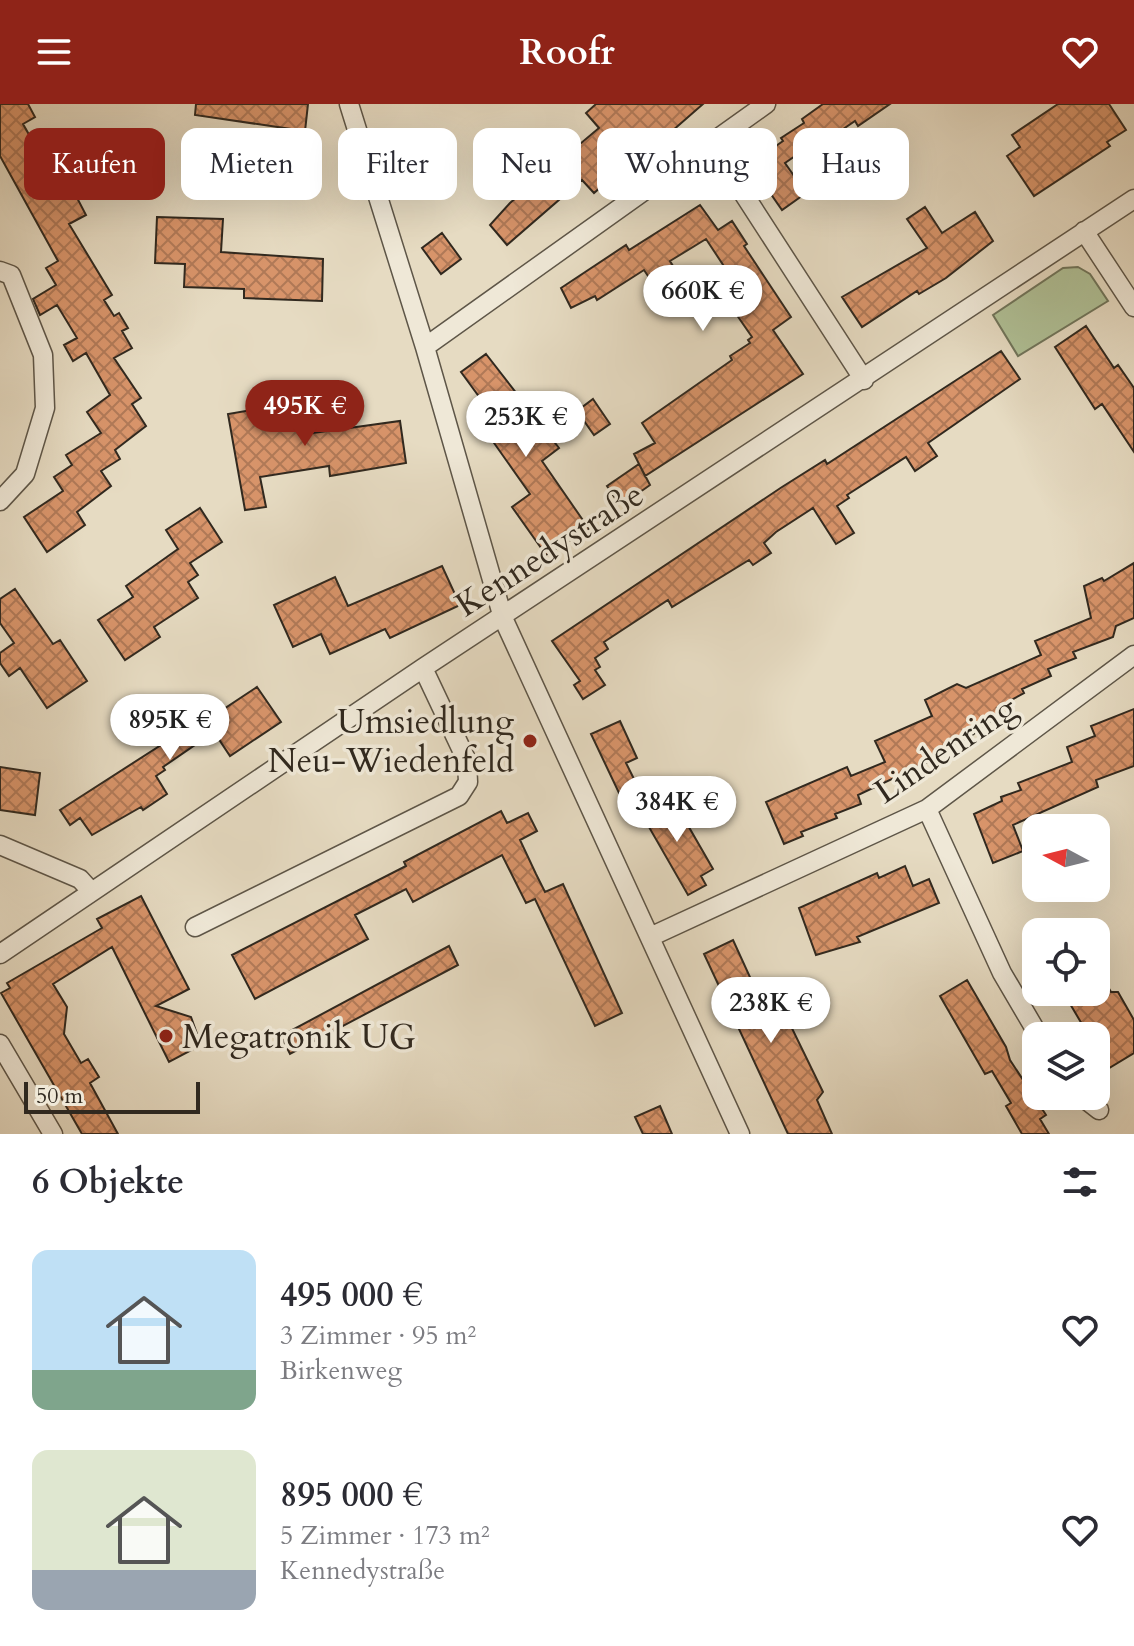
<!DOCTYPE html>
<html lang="de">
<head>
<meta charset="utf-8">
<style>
  :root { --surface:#fff; --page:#f7f7f7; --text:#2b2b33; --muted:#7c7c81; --accent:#8f2418 }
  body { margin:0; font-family:Cardo,serif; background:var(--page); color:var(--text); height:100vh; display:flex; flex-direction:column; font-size:30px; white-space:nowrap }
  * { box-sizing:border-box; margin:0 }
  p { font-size:26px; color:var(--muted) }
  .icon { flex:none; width:44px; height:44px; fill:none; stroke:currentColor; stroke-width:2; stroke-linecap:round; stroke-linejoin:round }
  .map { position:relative; height:1030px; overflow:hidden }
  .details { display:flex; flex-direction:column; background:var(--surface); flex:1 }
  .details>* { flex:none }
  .hud { position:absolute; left:24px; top:24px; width:1086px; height:72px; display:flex; gap:16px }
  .needle { width:52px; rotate:277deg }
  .fabs { position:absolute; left:1022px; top:710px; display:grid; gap:16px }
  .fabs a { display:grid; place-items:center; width:88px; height:88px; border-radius:16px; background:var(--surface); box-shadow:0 8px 32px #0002; font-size:40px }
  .scale { position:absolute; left:24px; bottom:20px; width:176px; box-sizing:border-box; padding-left:8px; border:4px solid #31291f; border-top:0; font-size:22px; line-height:28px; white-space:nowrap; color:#31291f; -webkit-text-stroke:6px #efe8d7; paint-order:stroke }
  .price { position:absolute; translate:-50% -68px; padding:0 18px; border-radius:28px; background:#fff; color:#222; font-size:26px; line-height:52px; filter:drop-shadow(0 2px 4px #0008) }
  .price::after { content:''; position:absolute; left:50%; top:48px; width:24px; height:18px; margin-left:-12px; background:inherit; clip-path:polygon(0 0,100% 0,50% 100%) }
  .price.on { background:var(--accent); color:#fff }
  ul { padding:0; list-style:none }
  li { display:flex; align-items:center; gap:24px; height:200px; padding:0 32px }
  li span { display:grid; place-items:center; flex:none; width:224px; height:160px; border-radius:16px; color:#555 }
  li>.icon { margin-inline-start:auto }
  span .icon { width:96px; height:96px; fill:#fffc; stroke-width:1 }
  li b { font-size:34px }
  h2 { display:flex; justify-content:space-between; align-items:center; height:96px; padding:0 32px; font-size:34px }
  .chip { padding:0 28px; border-radius:16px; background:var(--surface); box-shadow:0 8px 32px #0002; font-size:28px; line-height:72px }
  .chip.on { background:var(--accent); color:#fff }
  header { display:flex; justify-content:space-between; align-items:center; height:104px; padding:0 32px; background:var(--accent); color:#fff; font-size:36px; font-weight:700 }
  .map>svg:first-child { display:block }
</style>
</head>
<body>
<header><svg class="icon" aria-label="menu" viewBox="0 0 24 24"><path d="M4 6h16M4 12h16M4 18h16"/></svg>Roofr<svg class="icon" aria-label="heart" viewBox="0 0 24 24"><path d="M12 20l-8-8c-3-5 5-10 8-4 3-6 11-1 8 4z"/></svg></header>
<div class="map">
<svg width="1134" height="1030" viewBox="0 0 1134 1030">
  <defs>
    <pattern id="building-cross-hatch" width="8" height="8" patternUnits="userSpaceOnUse" patternTransform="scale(2)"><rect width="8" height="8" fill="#d8946a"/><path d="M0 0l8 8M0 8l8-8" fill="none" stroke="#b07957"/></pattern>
  </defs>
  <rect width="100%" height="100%" fill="#e6dbc2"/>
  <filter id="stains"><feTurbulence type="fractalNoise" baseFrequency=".0025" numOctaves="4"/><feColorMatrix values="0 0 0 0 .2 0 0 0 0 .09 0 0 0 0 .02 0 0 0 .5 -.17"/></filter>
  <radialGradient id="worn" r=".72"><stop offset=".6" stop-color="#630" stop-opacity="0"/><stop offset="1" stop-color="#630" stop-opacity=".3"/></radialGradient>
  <path fill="#b0c197" stroke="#70755b" stroke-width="2" d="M1078 163 1090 170 1108 197 1018 252 993 211 1063 164Z"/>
  <path fill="url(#building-cross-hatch)" stroke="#31291f" stroke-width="2" d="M0 0H28L35 13 23 20 51 69 61 63 86 111 69 120 112 191 104 196 114 212 119 209 128 224 122 227 132 244 114 254 141 294 132 300 146 322 115 346 120 355 101 367 111 382 77 408 85 421 47 448 24 413 63 387 54 373 72 361 66 351 101 329 87 308 110 291 86 249 73 257 64 241 77 234 57 201 40 211 33 195 56 181 46 164 58 157 0 52Z
    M196 0H308L305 27 195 11Z
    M596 0H703L640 55 637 51 594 89 582 76 507 141 490 121 510 99 599 24 586 9Z
    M823 0H890L858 22 855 17 820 41 817 37 785 59 806 89 782 106 750 60 783 37 781 34 804 19 802 15Z
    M1058 0H1109L1126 26 1107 38 1110 42 1034 92 1007 52 1020 43 1012 31Z
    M700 101 718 126 732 117 747 140 744 142 791 213 773 226 803 270 645 372 634 350 655 339 642 319 732 256 730 252 750 239 748 236 752 233 732 204 744 196 739 185 706 135 670 157 676 167 654 181 644 166 597 196 595 192 571 204 561 184 626 141 629 146Z
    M925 103 942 129 975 108 993 137 946 174 919 190 917 187 862 223 842 193 927 144 907 115Z
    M157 113 223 115 221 148 323 155 322 197 244 194V185L184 183 185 160 155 159Z
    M442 129 461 155 441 170 422 144Z
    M1086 222 1114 264 1118 261 1134 284V348L1102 300 1095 305 1055 243Z
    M1001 247 1020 275 928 339 937 352 915 367 906 353 847 391 849 394 837 402 854 429 836 440 813 404 776 428 764 439 771 449 753 461 749 456 672 503 668 496 604 538 608 545 595 554 600 563 595 566 605 581 583 595 574 581 580 577 552 537 782 383 825 356 827 360Z
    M486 250 559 344 542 357 589 425 546 451 512 403 530 390 487 329 499 320 461 268Z
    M593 295 610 320 594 331 577 307Z
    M293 299 299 331 400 317 406 359 330 372 329 362 260 373 266 403 245 406 228 310Z
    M639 360 650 381 626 398 617 397 607 382Z
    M200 404 222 438 190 459 198 471 188 478 198 494 154 523 160 533 125 556 98 516 133 493 126 482 178 445 166 426Z
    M1134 459V514L1116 522 1113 533 1073 548 1076 554 1048 565 1051 572 1022 585 1024 589 997 604 1000 610 989 615 990 618 967 635 947 644 949 648 858 691 861 700 835 710 837 714 801 728 803 732 784 740 766 698 847 663 851 672 885 658 875 637 932 612 925 596 957 580 966 584 1041 551 1035 537 1091 514 1084 482 1102 474 1104 477Z
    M442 462 460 501 390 534 385 525 330 550 321 530 293 543 274 501 335 473 348 502Z
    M15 485 53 540 60 536 87 577 47 604 20 564 9 572 0 559V549L14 539 0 519V495Z
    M257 583 281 618 230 652 214 628 163 663 165 666 156 672 167 690 143 706 141 703 92 731 80 714 70 721 60 706 175 632 174 630 203 610 207 616Z
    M1134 605V662L1096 676 1098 683 1013 721 1023 747 993 759 974 710 1002 697 1001 693 1021 686 1018 679 1072 658 1067 643 1095 632 1091 622Z
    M620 617 637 654 626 659 637 681 619 689 591 630Z
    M0 663 40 669 35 711 0 706Z
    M658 693 665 705 675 699 713 765 701 772 706 781 688 791 638 704Z
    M501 707 507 719 528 709 537 727 520 736 536 770 545 788 563 780 622 909 595 922 535 795 526 799 502 751 413 798 406 785 355 811 368 835 255 895 232 851 406 762 404 758Z
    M905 762 913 782 929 775 939 799 857 833 860 838 816 851 799 804 877 769 879 774Z
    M141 792 189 885 156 902 191 913 201 941 169 958 112 843 53 880 67 903 64 930 81 959 88 955 99 973 90 979 118 1030H82L1 889 10 884 7 879 102 824 97 815Z
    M733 836 759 893 771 887 783 913 786 912 823 988 817 996 832 1030H788L704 850Z
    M449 842 458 861 290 950 281 932Z
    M1096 862 1111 888H1118L1134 916V949L1096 972V932H1089L1063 888H1096Z
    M967 876 1006 943 1010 956 1046 1011 1040 1015 1049 1030H1022L1006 1002 1011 999 992 967 985 970 940 892Z
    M660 1002 672 1030H643L635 1013Z"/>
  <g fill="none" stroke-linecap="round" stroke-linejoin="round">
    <defs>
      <path id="street" d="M349 0 425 243 503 514 740 1030
        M712 41 864 276
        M1084 127 1134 203
        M0 167 11 171 43 251 45 304 25 370 0 397
        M425 243 766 0
        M927 705 1002 869 1039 932
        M0 741 80 775 90 786
        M195 823 459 692 468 678 467 657 423 564
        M650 833 927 705 1134 551
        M0 850 423 564 1134 95
        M0 940 53 1030
        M1081 992 1099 1006"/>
    </defs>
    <use href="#street" stroke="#5e5648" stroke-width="21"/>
    <use href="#street" stroke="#efe8d7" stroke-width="18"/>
  </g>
  <g fill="#8f2418" stroke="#efe8d7" stroke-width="3">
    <circle cx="530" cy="637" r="8"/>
    <circle cx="166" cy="932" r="8"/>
  </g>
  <g text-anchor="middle" stroke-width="7" stroke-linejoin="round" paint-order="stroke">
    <g font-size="34" fill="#31291f" stroke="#efe8d7">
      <text transform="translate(549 445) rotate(-33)" y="12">Kennedystraße</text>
      <text transform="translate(945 645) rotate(-34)" y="12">Lindenring</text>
    </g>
    <g font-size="34" fill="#31291f" stroke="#efe8d7" text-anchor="end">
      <text x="514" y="629">Umsiedlung<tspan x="514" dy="39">Neu-Wiedenfeld</tspan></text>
      <text x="182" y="944" text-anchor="start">Megatronik UG</text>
    </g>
  </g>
  <rect width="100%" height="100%" filter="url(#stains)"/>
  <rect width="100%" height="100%" fill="url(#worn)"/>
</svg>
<div class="fabs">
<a><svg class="needle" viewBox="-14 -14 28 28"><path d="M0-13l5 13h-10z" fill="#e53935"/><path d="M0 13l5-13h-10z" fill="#7c7c81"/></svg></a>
<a><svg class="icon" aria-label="locate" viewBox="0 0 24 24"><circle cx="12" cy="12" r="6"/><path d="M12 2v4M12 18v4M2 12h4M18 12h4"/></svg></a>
<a><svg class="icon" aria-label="layers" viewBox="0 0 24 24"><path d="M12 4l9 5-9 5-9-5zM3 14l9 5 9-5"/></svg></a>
</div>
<div class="scale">50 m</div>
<b class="price" style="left:703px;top:229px">660K €</b>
<b class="price on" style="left:305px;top:344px">495K €</b>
<b class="price" style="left:526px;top:355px">253K €</b>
<b class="price" style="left:170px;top:658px">895K €</b>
<b class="price" style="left:677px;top:740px">384K €</b>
<b class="price" style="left:771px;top:941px">238K €</b>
<div class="hud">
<a class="chip on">Kaufen</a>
<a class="chip">Mieten</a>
<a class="chip">Filter</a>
<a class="chip">Neu</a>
<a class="chip">Wohnung</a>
<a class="chip">Haus</a>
</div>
</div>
<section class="details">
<h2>6 Objekte<svg class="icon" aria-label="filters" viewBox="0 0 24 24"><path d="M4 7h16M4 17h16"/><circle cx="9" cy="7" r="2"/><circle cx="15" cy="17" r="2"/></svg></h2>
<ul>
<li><span style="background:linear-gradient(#bfe0f5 75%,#7fa58c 0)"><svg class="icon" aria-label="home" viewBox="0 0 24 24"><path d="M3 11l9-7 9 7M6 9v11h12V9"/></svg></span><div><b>495 000 €</b><p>3 Zimmer · 95 m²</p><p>Birkenweg</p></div><svg class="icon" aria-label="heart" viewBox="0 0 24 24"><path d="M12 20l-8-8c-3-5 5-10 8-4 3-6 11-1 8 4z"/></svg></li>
<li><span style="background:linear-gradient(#dfe7d0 75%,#9aa5b1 0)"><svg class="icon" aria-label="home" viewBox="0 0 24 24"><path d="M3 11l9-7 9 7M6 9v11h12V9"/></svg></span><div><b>895 000 €</b><p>5 Zimmer · 173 m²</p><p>Kennedystraße</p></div><svg class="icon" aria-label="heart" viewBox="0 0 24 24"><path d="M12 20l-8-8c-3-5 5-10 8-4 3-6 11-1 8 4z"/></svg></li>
</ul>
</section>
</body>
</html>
